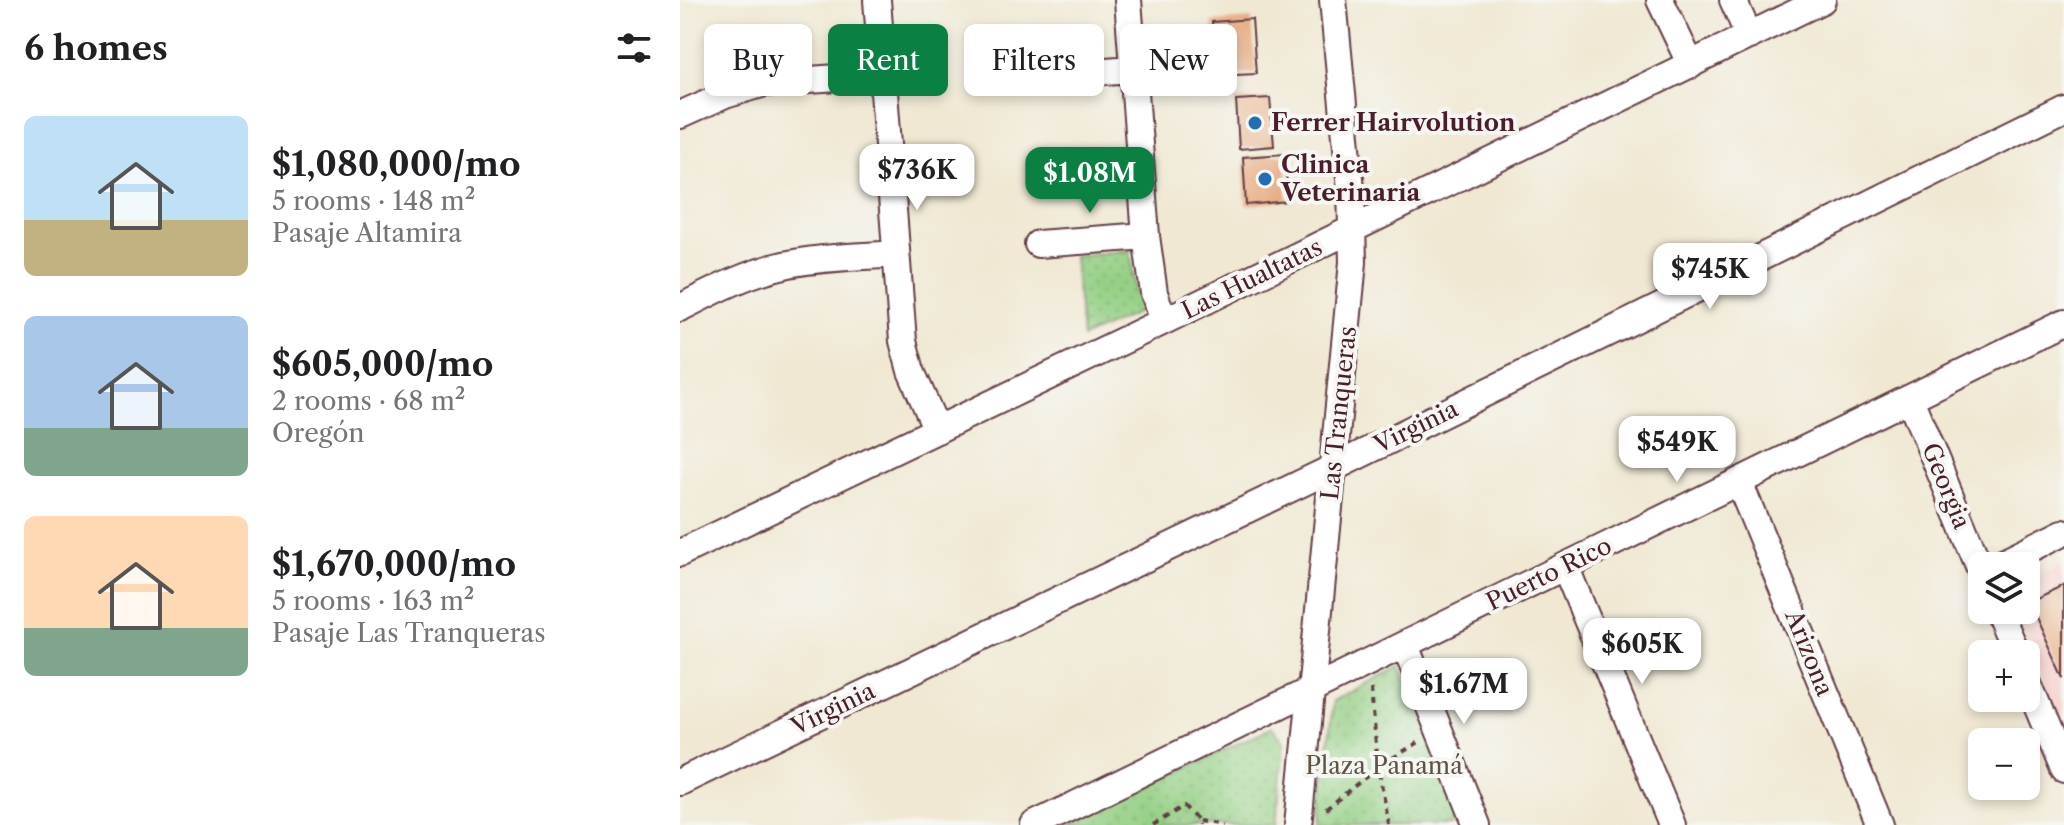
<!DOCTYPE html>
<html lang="en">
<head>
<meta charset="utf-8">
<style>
  :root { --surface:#fff; --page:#f6f6f6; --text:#202124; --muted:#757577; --accent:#0b8043 }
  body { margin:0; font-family:"Libre Caslon Text",serif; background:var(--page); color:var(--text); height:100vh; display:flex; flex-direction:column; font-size:30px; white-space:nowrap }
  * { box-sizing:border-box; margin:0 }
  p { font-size:26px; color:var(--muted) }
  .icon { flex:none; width:44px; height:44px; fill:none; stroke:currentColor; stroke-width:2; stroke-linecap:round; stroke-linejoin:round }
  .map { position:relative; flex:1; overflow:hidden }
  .details { display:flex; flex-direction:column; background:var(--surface); width:680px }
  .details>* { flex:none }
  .hud { position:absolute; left:24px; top:24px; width:760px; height:72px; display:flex; gap:16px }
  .fabs { position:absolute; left:1288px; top:552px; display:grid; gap:16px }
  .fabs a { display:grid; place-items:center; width:72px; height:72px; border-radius:12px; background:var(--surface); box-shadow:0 4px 12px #0003; font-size:40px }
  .price { position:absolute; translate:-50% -68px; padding:0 18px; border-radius:16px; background:#fff; color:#222; font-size:26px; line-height:52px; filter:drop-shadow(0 2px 4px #0008) }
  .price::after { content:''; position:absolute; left:50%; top:48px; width:24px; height:18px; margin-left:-12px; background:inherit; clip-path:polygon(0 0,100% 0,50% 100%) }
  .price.active { background:var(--accent); color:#fff }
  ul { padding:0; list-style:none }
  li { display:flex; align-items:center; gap:24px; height:200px; padding:0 24px }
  li span { display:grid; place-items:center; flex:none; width:224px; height:160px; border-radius:12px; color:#555 }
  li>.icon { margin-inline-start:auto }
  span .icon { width:96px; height:96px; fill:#fffc; stroke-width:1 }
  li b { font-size:34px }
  h2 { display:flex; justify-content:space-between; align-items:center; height:96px; padding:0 24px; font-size:34px }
  .chip { padding:0 28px; border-radius:12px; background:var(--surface); box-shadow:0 4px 12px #0003; font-size:28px; line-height:72px }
  .chip.active { background:var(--accent); color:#fff }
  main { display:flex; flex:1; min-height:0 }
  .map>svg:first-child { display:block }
</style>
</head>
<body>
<main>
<section class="details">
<h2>6 homes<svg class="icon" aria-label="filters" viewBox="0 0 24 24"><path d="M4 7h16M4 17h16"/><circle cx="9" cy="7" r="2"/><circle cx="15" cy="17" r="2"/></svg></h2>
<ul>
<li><span style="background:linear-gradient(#bfe0f5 65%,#c2b280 0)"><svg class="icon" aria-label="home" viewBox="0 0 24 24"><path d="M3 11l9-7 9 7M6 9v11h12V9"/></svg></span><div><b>$1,080,000/mo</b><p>5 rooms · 148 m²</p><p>Pasaje Altamira</p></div></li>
<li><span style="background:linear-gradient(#a9c7e8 70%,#7fa58c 0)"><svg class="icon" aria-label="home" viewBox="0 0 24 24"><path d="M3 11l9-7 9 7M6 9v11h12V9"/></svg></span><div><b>$605,000/mo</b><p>2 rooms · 68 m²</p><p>Oregón</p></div></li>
<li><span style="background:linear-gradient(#ffd9b3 70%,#7fa58c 0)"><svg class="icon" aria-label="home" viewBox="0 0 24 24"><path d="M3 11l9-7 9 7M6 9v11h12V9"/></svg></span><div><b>$1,670,000/mo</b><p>5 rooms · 163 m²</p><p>Pasaje Las Tranqueras</p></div></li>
</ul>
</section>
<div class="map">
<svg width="1384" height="825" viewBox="0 0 1384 825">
  <defs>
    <pattern id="green-dots" width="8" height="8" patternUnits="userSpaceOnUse" patternTransform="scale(2)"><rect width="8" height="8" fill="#93cf83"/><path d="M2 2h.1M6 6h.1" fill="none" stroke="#80b171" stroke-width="1.8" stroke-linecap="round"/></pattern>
  </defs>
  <rect width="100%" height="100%" fill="#f6f6f2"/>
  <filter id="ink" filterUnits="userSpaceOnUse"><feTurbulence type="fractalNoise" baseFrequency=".0125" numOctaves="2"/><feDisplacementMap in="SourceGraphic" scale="16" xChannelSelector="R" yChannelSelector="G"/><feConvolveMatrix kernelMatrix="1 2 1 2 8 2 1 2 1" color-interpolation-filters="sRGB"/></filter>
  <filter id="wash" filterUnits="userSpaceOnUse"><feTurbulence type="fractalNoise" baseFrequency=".006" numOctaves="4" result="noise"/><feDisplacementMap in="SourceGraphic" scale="32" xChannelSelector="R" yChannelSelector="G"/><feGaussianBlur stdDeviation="1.8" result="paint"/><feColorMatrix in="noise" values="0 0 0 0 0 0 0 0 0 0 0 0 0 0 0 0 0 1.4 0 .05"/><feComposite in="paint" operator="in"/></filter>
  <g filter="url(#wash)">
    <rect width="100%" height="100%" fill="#f0e8d3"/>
    <path fill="#f7d0cd" d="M1384 562V726L1334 610H1346V580Z"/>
    <path fill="url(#green-dots)" stroke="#6e7757" stroke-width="2" d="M450 250 456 289 463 310 402 338 394 256Z
      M720 666 790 825H640L653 701Z
      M592 727 604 742 596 825H388Z"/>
    <g id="blocks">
      <path fill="#e8af85" d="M572 19 576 73 535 75 532 22Z
        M590 98 594 146 559 149 556 100Z
        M605 154 608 201 566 205 563 157Z
        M1384 586V679L1349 602Z"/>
    </g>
  </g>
  <g filter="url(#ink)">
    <use href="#blocks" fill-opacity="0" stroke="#633d44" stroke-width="2"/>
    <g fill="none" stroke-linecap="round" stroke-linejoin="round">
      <defs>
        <path id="minor" d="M197 0 223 341 231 371 257 430
          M448 0 466 236 474 293 484 321
          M980 0 1011 65
          M1053 0 1069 36
          M356 76 453 69
          M0 115 45 95 85 83 202 75
          M358 244 466 236
          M0 308C33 291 67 273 104 265 140 257 178 257 215 254
          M1230 399 1302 573
          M1059 482 1200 825
          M0 553 484 321 1142 0
          M885 566 992 825
          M1315 566 1384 532
          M1317 610 1336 654
          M725 645 797 825
          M1346 679 1384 770
          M0 782 653 468 1384 108
          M354 825 1384 323
          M618 825 673 262 671 189 653 0"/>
      </defs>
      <use href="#minor" stroke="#633d44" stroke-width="30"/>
      <path stroke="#633d44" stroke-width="4" stroke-dasharray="6 6" stroke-linecap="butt" d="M691 689 698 767 709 825
        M646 809 698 767 739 742
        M518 821 543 825
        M473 825 504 806 518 821V825"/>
      <use href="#minor" stroke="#fff" stroke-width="26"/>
    </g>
  </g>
  <g fill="#1f6fb2" stroke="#f6f6f2" stroke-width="3">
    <circle cx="575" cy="123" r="8"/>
    <circle cx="585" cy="179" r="8"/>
  </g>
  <g text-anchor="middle" stroke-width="8" stroke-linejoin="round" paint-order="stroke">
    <g font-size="24" font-weight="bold" fill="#4a1f2b" stroke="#f6f6f2" text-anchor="start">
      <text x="591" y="131">Ferrer Hairvolution</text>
      <text x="601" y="173">Clinica<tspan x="601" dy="28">Veterinaria</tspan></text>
    </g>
    <g font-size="24" fill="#4a1f2b" stroke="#f6f6f2">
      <text transform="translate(572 279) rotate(-26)" y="8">Las Hualtatas</text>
      <text transform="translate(659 413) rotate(-84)" y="8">Las Tranqueras</text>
      <text transform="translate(736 427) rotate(-26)" y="8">Virginia</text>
      <text transform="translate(1266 486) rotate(68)" y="8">Georgia</text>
      <text transform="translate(869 574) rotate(-26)" y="8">Puerto Rico</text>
      <text transform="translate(1129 653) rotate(68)" y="8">Arizona</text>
      <text transform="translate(153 709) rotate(-26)" y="8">Virginia</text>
    </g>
    <g font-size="24" fill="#605445" stroke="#f6f6f2">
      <text x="704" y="774">Plaza Panamá</text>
    </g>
  </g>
</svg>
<div class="fabs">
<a><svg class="icon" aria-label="layers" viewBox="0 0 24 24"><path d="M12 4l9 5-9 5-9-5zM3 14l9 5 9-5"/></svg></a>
<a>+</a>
<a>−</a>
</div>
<b class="price" style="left:237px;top:212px">$736K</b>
<b class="price active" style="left:410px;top:215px">$1.08M</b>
<b class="price" style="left:1030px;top:311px">$745K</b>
<b class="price" style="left:997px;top:484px">$549K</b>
<b class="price" style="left:962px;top:686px">$605K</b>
<b class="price" style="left:784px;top:726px">$1.67M</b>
<div class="hud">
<a class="chip">Buy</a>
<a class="chip active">Rent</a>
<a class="chip">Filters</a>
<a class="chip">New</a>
</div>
</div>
</main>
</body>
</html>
